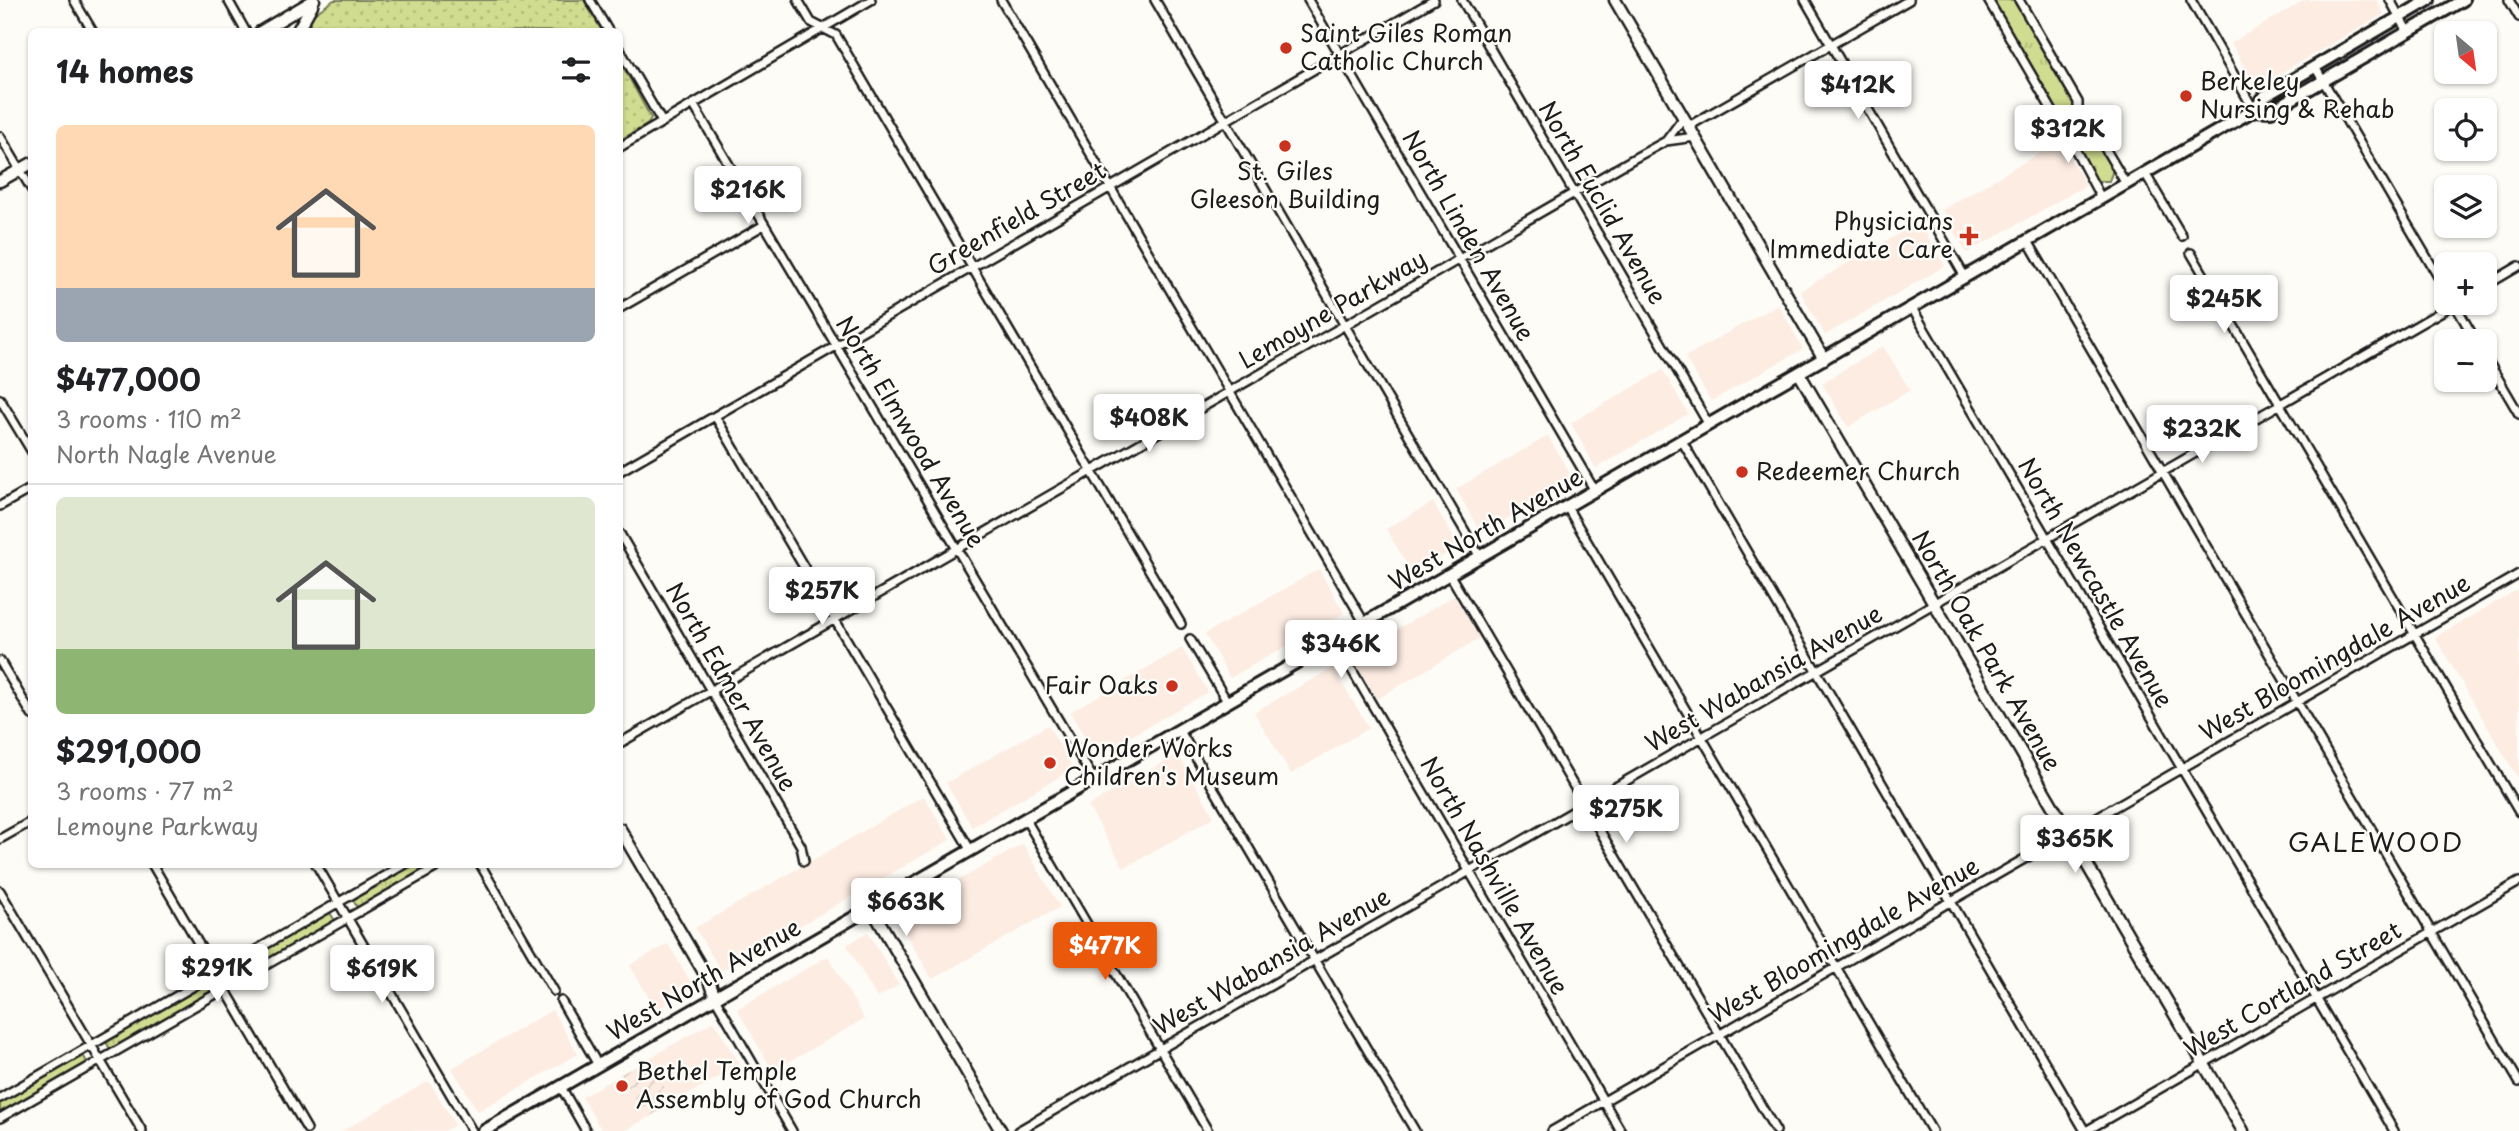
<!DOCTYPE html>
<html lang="en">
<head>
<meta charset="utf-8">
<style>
  :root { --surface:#fff; --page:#f6f6f6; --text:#202124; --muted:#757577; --line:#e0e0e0; --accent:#ea580c }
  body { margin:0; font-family:"Playpen Sans",sans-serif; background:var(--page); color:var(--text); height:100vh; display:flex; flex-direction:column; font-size:26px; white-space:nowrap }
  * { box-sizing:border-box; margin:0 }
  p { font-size:23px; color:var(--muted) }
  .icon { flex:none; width:38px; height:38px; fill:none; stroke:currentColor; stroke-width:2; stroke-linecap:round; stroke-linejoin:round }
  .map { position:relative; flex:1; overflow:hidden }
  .drawer { position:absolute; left:28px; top:28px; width:595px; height:840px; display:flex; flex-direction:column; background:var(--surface); border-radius:10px; box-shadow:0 2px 5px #0004 }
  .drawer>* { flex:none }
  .needle { width:46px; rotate:151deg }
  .buttons { position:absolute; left:2434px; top:21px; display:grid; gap:14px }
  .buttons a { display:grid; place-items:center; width:63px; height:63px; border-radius:10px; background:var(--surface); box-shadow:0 2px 5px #0004; font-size:35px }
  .price { position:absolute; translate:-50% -60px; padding:0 16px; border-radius:7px; background:#fff; color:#222; font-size:23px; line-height:46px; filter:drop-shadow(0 2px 4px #0008) }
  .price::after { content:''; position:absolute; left:50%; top:42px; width:21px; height:16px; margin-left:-10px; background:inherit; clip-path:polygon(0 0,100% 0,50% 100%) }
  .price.selected { background:var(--accent); color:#fff }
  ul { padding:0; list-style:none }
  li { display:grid; align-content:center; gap:14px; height:371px; padding:0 28px }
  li+li { border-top:2px solid var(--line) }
  li span { display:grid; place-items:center; height:217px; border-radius:10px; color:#555 }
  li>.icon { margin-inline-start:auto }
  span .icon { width:126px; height:126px; fill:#fffc; stroke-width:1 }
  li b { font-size:30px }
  h2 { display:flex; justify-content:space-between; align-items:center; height:84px; padding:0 28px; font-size:30px }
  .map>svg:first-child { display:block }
</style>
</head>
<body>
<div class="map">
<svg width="2519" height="1131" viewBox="0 0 2519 1131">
  <defs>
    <pattern id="industrial-furrows" width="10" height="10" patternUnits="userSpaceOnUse" patternTransform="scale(1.75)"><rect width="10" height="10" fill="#fdece2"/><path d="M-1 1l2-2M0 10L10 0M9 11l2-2" fill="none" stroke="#d8cac1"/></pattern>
    <pattern id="grass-tufts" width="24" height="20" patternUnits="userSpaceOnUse" patternTransform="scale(1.75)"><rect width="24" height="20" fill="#d0dc8f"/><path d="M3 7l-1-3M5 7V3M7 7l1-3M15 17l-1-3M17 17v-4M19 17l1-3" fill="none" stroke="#b2bc7b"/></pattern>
    <pattern id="park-dots" width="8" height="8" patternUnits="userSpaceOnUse" patternTransform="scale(1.75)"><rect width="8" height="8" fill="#d0dc8f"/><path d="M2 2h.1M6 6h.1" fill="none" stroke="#b2bc7b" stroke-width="1.8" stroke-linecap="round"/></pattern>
  </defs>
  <rect width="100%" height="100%" fill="#fdfcf7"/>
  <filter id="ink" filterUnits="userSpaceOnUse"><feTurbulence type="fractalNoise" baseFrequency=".0143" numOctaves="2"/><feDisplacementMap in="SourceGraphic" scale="14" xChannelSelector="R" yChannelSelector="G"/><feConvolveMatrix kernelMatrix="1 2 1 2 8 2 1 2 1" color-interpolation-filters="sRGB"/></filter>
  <g filter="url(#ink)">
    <path fill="#fdece2" d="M2305 0H2376L2384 14 2256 87 2231 43Z
      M2060 141 2086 185 1967 253 1942 210Z
      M1919 222 1945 266 1825 335 1800 291Z
      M1778 304 1803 349 1711 401 1685 357Z
      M1883 346 1910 390 1848 427 1822 383Z
      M1663 370 1688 414 1596 468 1571 423Z
      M1548 436 1574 481 1481 533 1456 489Z
      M1433 502 1459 547 1412 573 1386 529Z
      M1319 569 1344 613 1230 678 1205 634Z
      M2519 589V780L2435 637Z
      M1454 596 1480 638 1377 699 1351 656Z
      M1182 648 1208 692 1096 756 1070 712Z
      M1333 668 1369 728 1291 774 1254 712Z
      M1048 725 1073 769 972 827 946 783Z
      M1178 754 1214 817 1124 868 1088 806Z
      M924 796 950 840 721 971 695 928Z
      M1023 844 1060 907 932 979 896 916Z
      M868 932 899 985 877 998 847 945Z
      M668 944 694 987 656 1010 630 965Z
      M828 956 864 1019 773 1071 737 1009Z
      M552 1010 578 1054 478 1111 452 1068Z
      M714 1021 740 1065 673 1103 648 1059Z
      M621 1074 647 1118 625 1131H602L582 1097Z
      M429 1081 455 1125 444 1131H342Z"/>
    <path fill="url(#industrial-furrows)" d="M648 1059 673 1103 647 1118 621 1074Z"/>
    <path fill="url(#grass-tufts)" stroke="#767c56" stroke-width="2" d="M1993 0H2014L2074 105 2071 114 2059 113Z
      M2087 132 2092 133 2113 170 2109 181H2096L2076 144 2081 133Z
      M415 865H435L358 909 353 900Z
      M330 913 336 922 234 980 229 971Z
      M207 984 212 993 111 1051 106 1042Z
      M83 1055 88 1064 0 1115V1103Z"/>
    <path fill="url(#park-dots)" stroke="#767c56" stroke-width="2" d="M334 0H584L602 31 302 32 314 14Z
      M620 61 651 118 648 124 620 140Z"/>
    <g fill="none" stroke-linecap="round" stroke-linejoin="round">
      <defs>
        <path id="street" d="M74 0 93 32
          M228 0 246 32
          M590 0 609 32
          M798 0 811 22 836 35 1181 624
          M1001 0 1365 624
          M1155 0 1480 557
          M1308 0 1595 491
          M1462 0 1709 425
          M1805 0 1965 277
          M1988 0 2056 117 2070 119 2078 110V102L2019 0
          M2191 0 2254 110
          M2390 0 2408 32
          M2509 0 2519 17
          M620 50 662 122
          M2315 67 2446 290
          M693 104 1094 780
          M1689 126 1909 0
          M0 136 32 190
          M1666 141 1684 117
          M620 147 871 0
          M2145 173 2182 236
          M2101 198 2074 147 2071 140 2073 131 2085 124 2093 128 2126 184
          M2028 241 2519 1082
          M2191 253 2519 812
          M2485 286 2519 266
          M2454 303 2476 341
          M620 308 764 225
          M1912 308 2394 1131
          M2485 356 2519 414
          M0 399 32 452
          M715 416 971 851
          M1682 441 2085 1131
          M620 471 1434 0
          M0 506 32 488
          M1567 507 1932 1131
          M620 534 801 846 804 861
          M1450 575 1776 1131
          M1190 639 1228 703
          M1335 641 1621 1131
          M0 661 32 715
          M1180 731 1415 1131
          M620 743 1633 159 1666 141 1695 137
          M1026 820 1208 1131
          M0 839 32 821
          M152 864 307 1129
          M316 864 472 1131
          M480 864 554 991
          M0 891 142 1131
          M715 998 792 1131
          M561 1001 598 1065
          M561 1087 586 1131
          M0 1098 405 864
          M0 1118 442 864
          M1018 1131 2456 303
          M1552 1131 2519 574
          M2086 1131 2519 882"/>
        <path id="secondary" d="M1615 0 1824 359
          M260 32 314 0
          M297 32 312 5
          M0 181 32 163
          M1799 373 2243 1131
          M620 829 709 981 715 998
          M872 909 1001 1131"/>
        <path id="primary" d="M2254 110 2271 111 2463 0
          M484 1131 2254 110 2265 96 2429 0"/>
      </defs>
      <use href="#street" stroke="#1c1c1c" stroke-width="12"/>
      <use href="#secondary" stroke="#1c1c1c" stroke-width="15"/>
      <use href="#primary" stroke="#1c1c1c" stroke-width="16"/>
      <use href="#street" stroke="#fdfcf7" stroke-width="7"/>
      <use href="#secondary" stroke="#fdfcf7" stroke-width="10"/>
      <use href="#primary" stroke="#fdfcf7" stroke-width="10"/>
    </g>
  </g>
  <g fill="#c8321e" stroke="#fdfcf7" stroke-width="2.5">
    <circle cx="1286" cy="48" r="7"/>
    <circle cx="2186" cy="96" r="7"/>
    <circle cx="1285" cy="146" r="7"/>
    <path d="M1965.5 225.5h7v7h7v7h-7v7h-7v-7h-7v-7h7z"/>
    <circle cx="1742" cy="472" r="7"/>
    <circle cx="1172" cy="686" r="7"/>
    <circle cx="1050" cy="763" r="7"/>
    <circle cx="622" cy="1086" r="7"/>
  </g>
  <g text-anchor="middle" stroke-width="5" stroke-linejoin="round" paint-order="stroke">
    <g font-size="24" fill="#1c1c1c" stroke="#fdfcf7" text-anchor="start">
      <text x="1300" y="42">Saint Giles Roman<tspan x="1300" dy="28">Catholic Church</tspan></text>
      <text x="2200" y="90">Berkeley<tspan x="2200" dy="28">Nursing &amp; Rehab</tspan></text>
      <text x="1285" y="180" text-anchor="middle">St. Giles<tspan x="1285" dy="28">Gleeson Building</tspan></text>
      <text x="1953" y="230" text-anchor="end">Physicians<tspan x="1953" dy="28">Immediate Care</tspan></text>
      <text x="1756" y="480">Redeemer Church</text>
      <text x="1158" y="694" text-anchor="end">Fair Oaks</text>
      <text x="1064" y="757">Wonder Works<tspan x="1064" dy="28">Children's Museum</tspan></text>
      <text x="636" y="1080">Bethel Temple<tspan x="636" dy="28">Assembly of God Church</tspan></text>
    </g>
    <g font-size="24" fill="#1c1c1c" stroke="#fdfcf7">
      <text transform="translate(1602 203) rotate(60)" y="8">North Euclid Avenue</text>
      <text transform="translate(1017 219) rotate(-30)" y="8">Greenfield Street</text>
      <text transform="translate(1468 236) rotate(60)" y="8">North Linden Avenue</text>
      <text transform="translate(1333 310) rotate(-30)" y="8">Lemoyne Parkway</text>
      <text transform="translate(910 432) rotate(59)" y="8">North Elmwood Avenue</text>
      <text transform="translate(1486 530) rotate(-30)" y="8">West North Avenue</text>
      <text transform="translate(2095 583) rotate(60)" y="8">North Newcastle Avenue</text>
      <text transform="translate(1986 651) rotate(60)" y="8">North Oak Park Avenue</text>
      <text transform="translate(2335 658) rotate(-30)" y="8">West Bloomingdale Avenue</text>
      <text transform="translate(1764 679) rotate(-30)" y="8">West Wabansia Avenue</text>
      <text transform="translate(731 687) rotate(60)" y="8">North Edmer Avenue</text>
      <text transform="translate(1494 876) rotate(60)" y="8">North Nashville Avenue</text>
      <text transform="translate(1844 941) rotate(-30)" y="8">West Bloomingdale Avenue</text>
      <text transform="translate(1272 962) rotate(-30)" y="8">West Wabansia Avenue</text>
      <text transform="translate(704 980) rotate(-30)" y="8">West North Avenue</text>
      <text transform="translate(2293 990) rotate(-30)" y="8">West Cortland Street</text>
    </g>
    <g font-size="26" letter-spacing="2" fill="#1c1c1c" stroke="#fdfcf7">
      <text x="2376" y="852">GALEWOOD</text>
    </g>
  </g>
</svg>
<div class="buttons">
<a><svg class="needle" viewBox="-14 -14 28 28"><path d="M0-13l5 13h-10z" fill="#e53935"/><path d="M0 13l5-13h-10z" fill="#757577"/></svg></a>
<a><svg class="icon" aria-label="locate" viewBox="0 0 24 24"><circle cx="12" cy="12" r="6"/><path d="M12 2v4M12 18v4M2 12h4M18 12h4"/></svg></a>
<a><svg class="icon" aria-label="layers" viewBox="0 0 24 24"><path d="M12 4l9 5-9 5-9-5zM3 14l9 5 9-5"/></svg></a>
<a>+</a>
<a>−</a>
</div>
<b class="price" style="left:1858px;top:121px">$412K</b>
<b class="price" style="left:2068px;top:165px">$312K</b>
<b class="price" style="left:748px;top:226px">$216K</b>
<b class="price" style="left:2224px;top:335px">$245K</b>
<b class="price" style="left:1149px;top:454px">$408K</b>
<b class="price" style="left:2202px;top:465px">$232K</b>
<b class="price" style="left:822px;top:627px">$257K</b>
<b class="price" style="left:1341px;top:680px">$346K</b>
<b class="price" style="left:1626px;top:845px">$275K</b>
<b class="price" style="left:2075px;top:875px">$365K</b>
<b class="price" style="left:906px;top:938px">$663K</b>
<b class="price selected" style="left:1105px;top:982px">$477K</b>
<b class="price" style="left:217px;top:1004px">$291K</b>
<b class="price" style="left:382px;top:1005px">$619K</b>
<section class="drawer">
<h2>14 homes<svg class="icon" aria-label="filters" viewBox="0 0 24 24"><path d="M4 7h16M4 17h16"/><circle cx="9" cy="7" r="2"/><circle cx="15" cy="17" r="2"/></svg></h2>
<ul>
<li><span style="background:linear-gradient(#ffd9b3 75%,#9aa5b1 0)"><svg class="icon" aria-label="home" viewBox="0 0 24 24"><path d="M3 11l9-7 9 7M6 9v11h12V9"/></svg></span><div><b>$477,000</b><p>3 rooms · 110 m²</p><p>North Nagle Avenue</p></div></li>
<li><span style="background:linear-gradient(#dfe7d0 70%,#8fb573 0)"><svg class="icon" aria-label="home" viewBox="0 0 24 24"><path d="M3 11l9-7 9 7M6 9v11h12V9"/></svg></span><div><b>$291,000</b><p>3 rooms · 77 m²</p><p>Lemoyne Parkway</p></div></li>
</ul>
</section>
</div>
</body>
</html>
